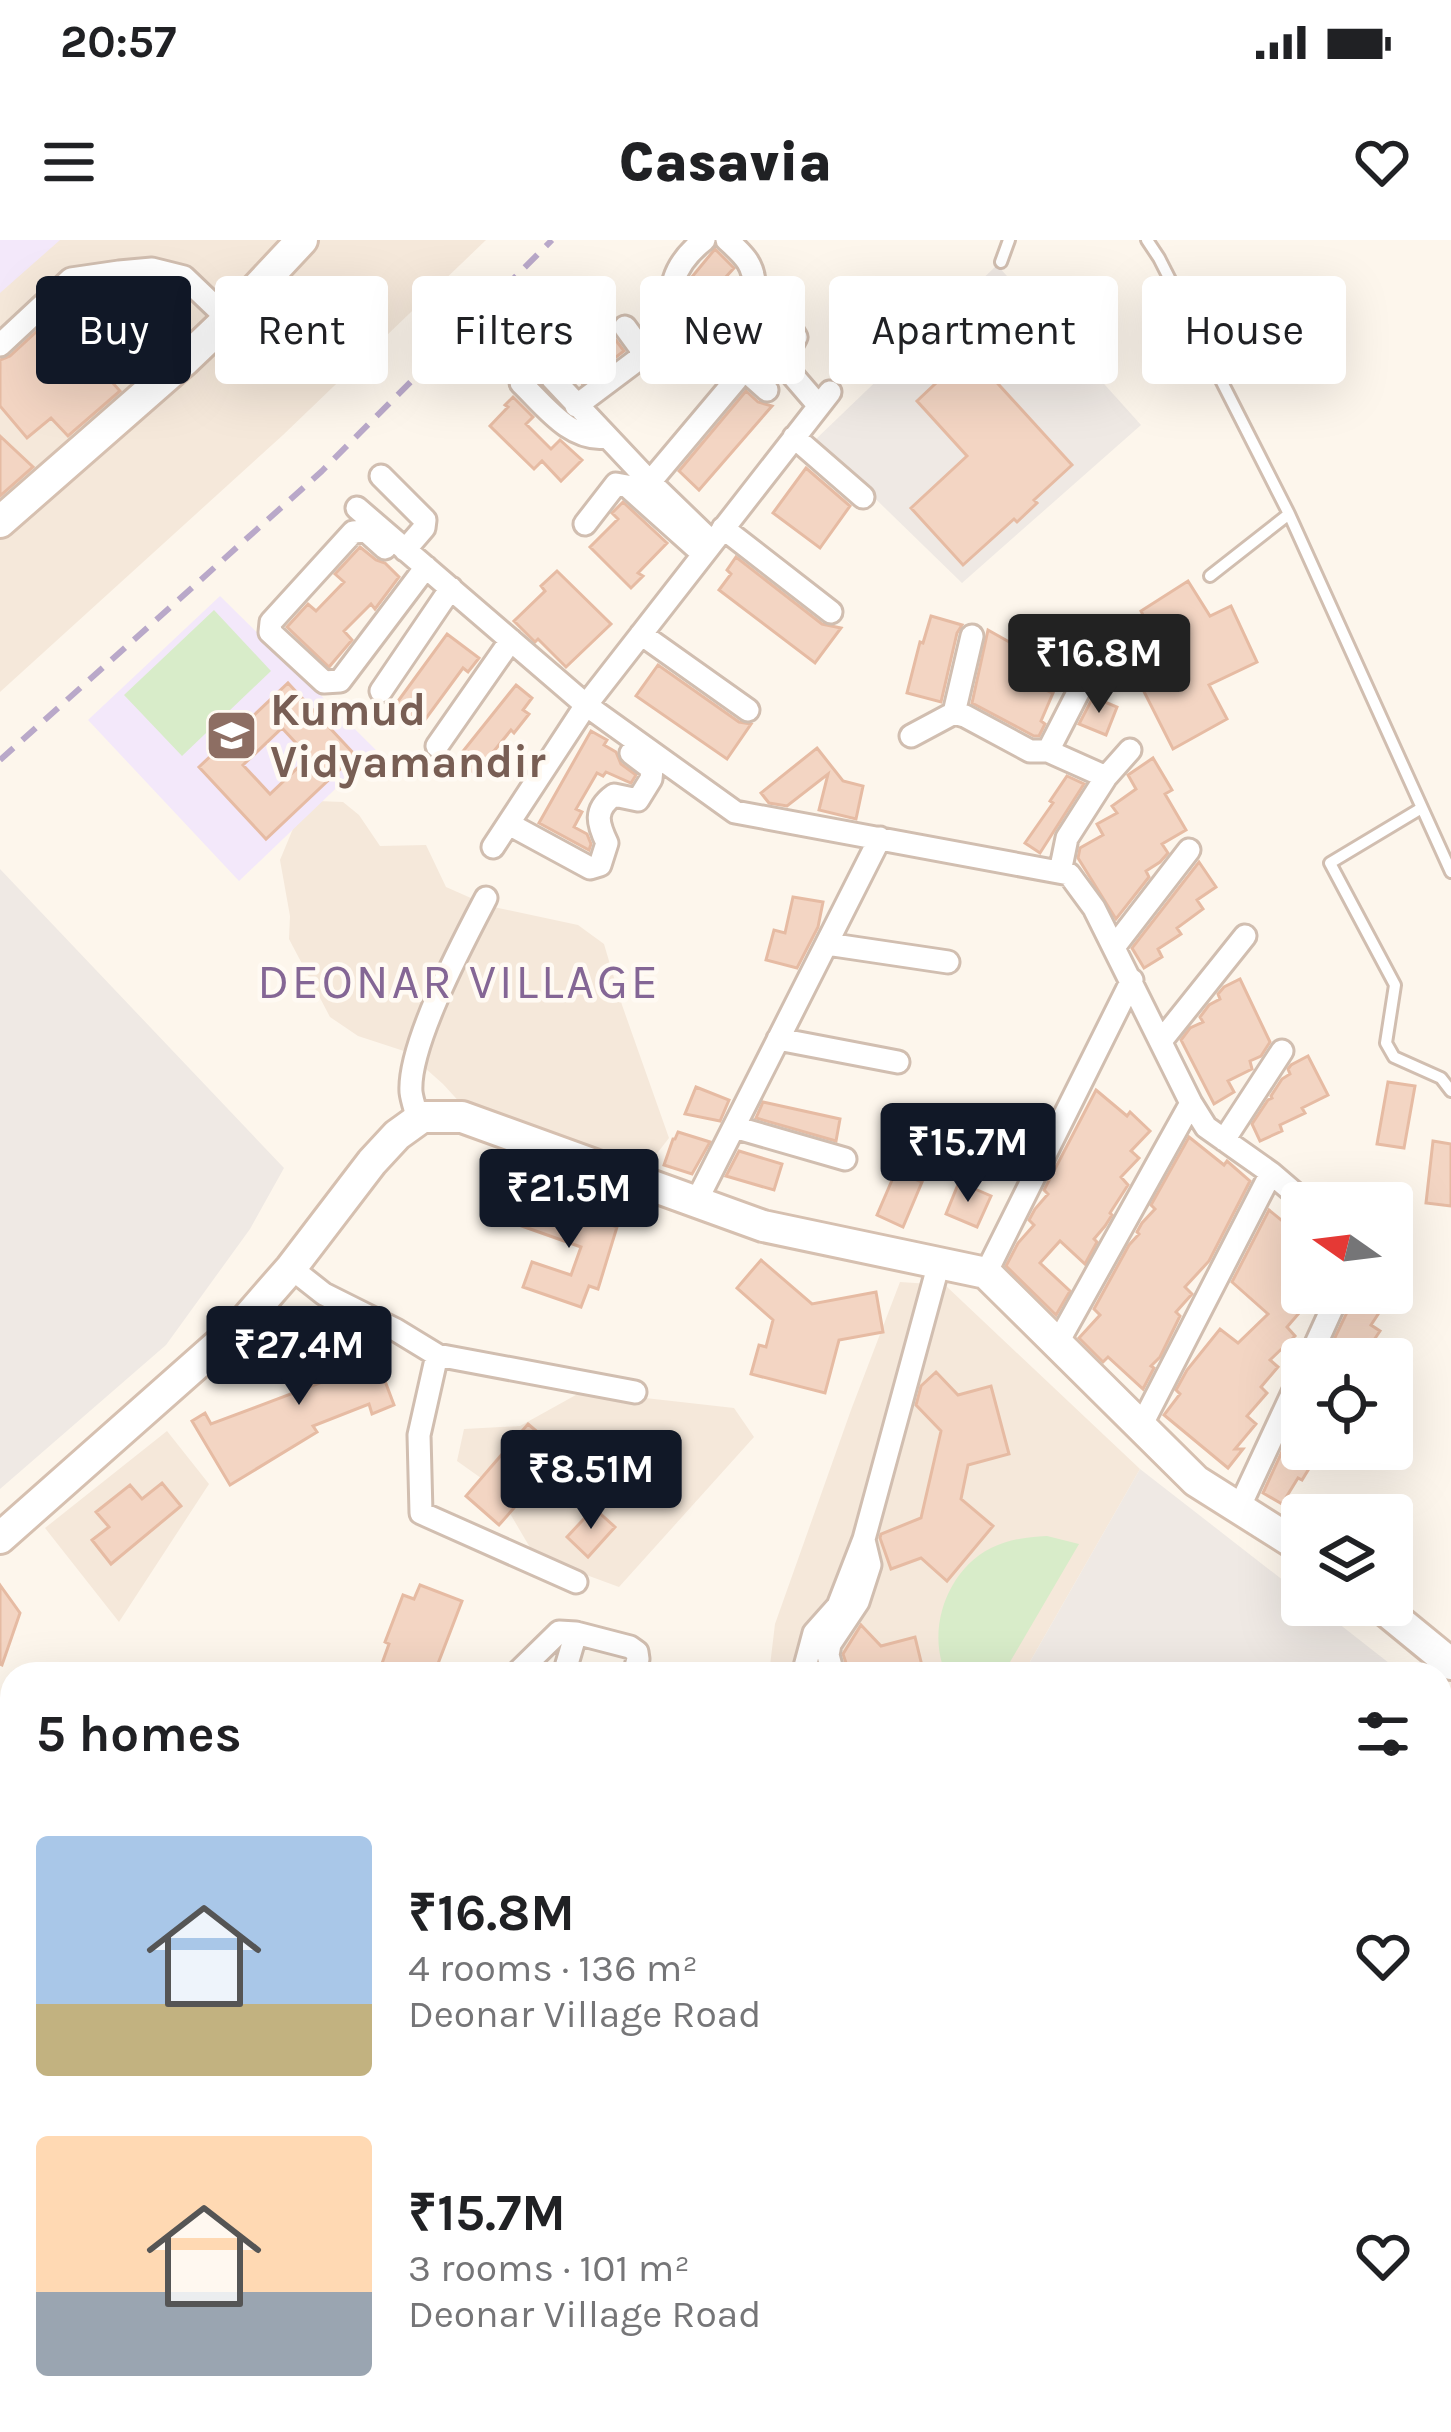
<!DOCTYPE html>
<html lang="en">
<head>
<meta charset="utf-8">
<style>
  :root { --surface:#fff; --page:#f6f6f6; --text:#202124; --muted:#757577; --accent:#111827 }
  body { margin:0; font-family:Karla,sans-serif; background:var(--page); color:var(--text); height:100vh; display:flex; flex-direction:column; font-size:45px; white-space:nowrap }
  * { box-sizing:border-box; margin:0 }
  p { font-size:39px; color:var(--muted) }
  .icon { flex:none; width:66px; height:66px; fill:none; stroke:currentColor; stroke-width:2; stroke-linecap:round; stroke-linejoin:round }
  .map { position:relative; flex:1; overflow:hidden }
  .drawer { position:absolute; left:0px; top:1422px; width:1452px; height:771px; display:flex; flex-direction:column; background:var(--surface); border-radius:36px 36px 0 0; box-shadow:0 12px 48px #0002 }
  .drawer>* { flex:none }
  .guide { position:absolute; left:36px; top:36px; width:1380px; height:108px; display:flex; gap:24px }
  .needle { width:78px; rotate:284deg }
  .tools { position:absolute; left:1281px; top:942px; display:grid; gap:24px }
  .tools a { display:grid; place-items:center; width:132px; height:132px; border-radius:12px; background:var(--surface); box-shadow:0 12px 48px #0002; font-size:60px }
  .price { position:absolute; translate:-50% -102px; padding:0 27px; border-radius:12px; background:var(--accent); color:#fff; font-size:39px; line-height:78px; filter:drop-shadow(0 3px 6px #0008) }
  .price::after { content:''; position:absolute; left:50%; top:72px; width:36px; height:27px; margin-left:-18px; background:inherit; clip-path:polygon(0 0,100% 0,50% 100%) }
  .price.active { background:#222; color:#fff }
  ul { padding:0; list-style:none }
  li { display:flex; align-items:center; gap:36px; height:300px; padding:0 36px }
  li span { display:grid; place-items:center; flex:none; width:336px; height:240px; border-radius:12px; color:#555 }
  li>.icon { margin-inline-start:auto }
  span .icon { width:144px; height:144px; fill:#fffc; stroke-width:1 }
  li b { font-size:51px }
  h2 { display:flex; justify-content:space-between; align-items:center; height:144px; padding:0 36px; font-size:51px }
  .pill { padding:0 42px; border-radius:12px; background:var(--surface); box-shadow:0 12px 48px #0002; font-size:42px; line-height:108px }
  .pill.active { background:var(--accent); color:#fff }
  .status { display:flex; justify-content:space-between; align-items:center; height:84px; padding:0 60px; background:var(--surface); direction:ltr }
  .status svg { height:33px; fill:currentColor }
  header { display:flex; justify-content:space-between; align-items:center; height:156px; padding:0 36px; background:var(--surface); font-size:54px; font-weight:800 }
  .map>svg:first-child { display:block }
</style>
</head>
<body>
<div class="status"><b>20:57</b><svg viewBox="0 0 49 12"><path d="M0 12V9h3v3zM5 12V6h3v6zM10 12V3h3v9zM15 12V0h3v12zM26 1h20v11H26zM47 4h2v5h-2z"/></svg></div>
<header><svg class="icon" aria-label="menu" viewBox="0 0 24 24"><path d="M4 6h16M4 12h16M4 18h16"/></svg>Casavia<svg class="icon" aria-label="heart" viewBox="0 0 24 24"><path d="M12 20l-8-8c-3-5 5-10 8-4 3-6 11-1 8 4z"/></svg></header>
<div class="map">
<svg width="1451" height="2192" viewBox="0 0 1451 2192">
  <rect width="100%" height="100%" fill="#fdf6ec"/>
  <path fill="#f5e8da" d="M51 0H486L283 195 0 452V50Z
    M317 561 343 562 359 575 380 606 426 605 446 647 489 666 578 685 604 704 622 765 669 898 655 916 544 901 464 867 443 844 407 812 358 796 330 777 289 699 290 676 280 620 297 579Z
    M900 1042 945 1045 1140 1229 1023 1434H769L775 1384 851 1170Z
    M583 1151 734 1168 754 1197 619 1347 535 1316 495 1248 457 1221 464 1189 520 1186Z
    M167 1191 209 1244 119 1382 45 1288Z"/>
  <path fill="#efe9e4" d="M997 25 1141 185 962 343 815 200Z
    M0 629 284 928 250 989 166 1105 0 1249Z
    M1140 1229 1302 1355V1365H1315L1403 1434H1023Z
    M1440 1463 1451 1471V2192H1327L1310 2181H1440Z"/>
  <path fill="#f3e8fa" d="M0 0H60L0 53Z
    M220 356 376 510 239 641 88 480Z"/>
  <path fill="#d8ecc9" d="M214 370 271 431 182 516 124 455Z
    M1047 1296 1079 1304 1003 1434H946C926 1390 947 1330 991 1308 1010 1299 1027 1297 1047 1296Z"/>
  <g fill="none" stroke-linecap="round" stroke-linejoin="round">
    <path stroke="#a5d3da" stroke-width="6" d="M0 1840 12 1855
      M598 2181 606 2192"/>
  </g>
  <path fill="#f3d5c3" stroke="#e6bba3" stroke-width="3" fill-rule="evenodd" d="M715 9 734 28 724 39 779 98 773 107 691 38Z
    M93 51 115 76 80 106 120 151 68 196 51 178 27 198 0 166V120L10 116 48 81 85 52Z
    M604 63 614 77 610 87 612 95 624 111 582 143 554 100Z
    M1008 70 1024 87 1032 79 1047 95 1031 110 1022 101 1015 108 993 85Z
    M969 112 1072 225 1034 260 1037 263 1017 282 1014 279 963 325 911 268 967 216 917 161Z
    M746 151 758 162 772 166 699 250 679 231Z
    M513 157 533 177 526 184 551 209 560 200 582 220 561 241 542 221 534 229 490 186 508 167 505 165Z
    M0 196 33 227 0 256Z
    M806 228 850 266 820 308 773 273Z
    M623 262 667 303 638 333 643 336 631 348 590 307 618 279 612 273Z
    M360 307 376 320 385 323 399 337 375 369 371 364 344 391 352 400 329 427 287 387 308 364 316 371 344 342 335 334Z
    M736 317 822 384 841 388 815 423 719 350 731 334 727 330Z
    M557 331 611 384 566 427 538 399 535 402 514 381 545 351 541 346Z
    M1188 341 1210 376 1231 366 1257 422 1209 445 1227 479 1173 509 1125 414 1118 417 1106 393 1143 375 1141 371Z
    M931 376 962 385 957 393 941 462 907 453 920 402 923 403Z
    M988 390 1018 407 1054 422 1043 449 1053 453 1041 481 1045 484 1039 496H1034L972 463Z
    M447 394 479 418 468 432 463 428 419 488 393 468Z
    M658 425 739 482 751 484 727 519 636 456Z
    M288 443 355 515 266 599 199 527ZM282 488 309 517 270 554 243 525Z
    M516 445 532 458 523 470 529 474 514 493 511 490 490 516 493 519 479 537 466 526 469 522 460 515Z
    M1093 457 1117 467 1106 495 1079 484Z
    M591 491 607 500 604 505 616 512 621 524 636 535 631 543 606 532 603 536 597 533 576 569 582 572 574 587 587 594 591 604 589 610 539 583Z
    M817 508 843 541 863 546 856 579 819 570 828 534 787 566 769 563 761 553Z
    M1153 518 1172 550 1165 554 1186 590 1162 604 1168 613 1160 622 1146 631 1149 637 1116 679 1078 618 1080 608 1103 595 1097 584 1117 573 1112 566 1136 549 1128 535Z
    M1067 536 1084 544 1040 613 1025 603 1053 563 1050 561Z
    M1199 622 1216 647 1197 660 1203 669 1177 688 1181 694 1158 709 1162 717 1144 728 1132 708Z
    M793 657 823 662 818 687 797 728 766 720 774 690 785 693Z
    M1240 739 1270 802 1261 816 1250 821 1252 829 1228 841 1234 852 1214 864 1181 800 1190 788 1203 782 1200 777 1209 765 1220 759 1218 754 1224 747Z
    M1308 816 1328 855 1302 868 1305 873 1280 885 1282 891 1260 901 1252 884 1268 860 1272 858 1271 856 1282 839 1290 834 1288 829 1291 825Z
    M1388 842 1415 846 1404 908 1377 904Z
    M696 847 729 860 720 881 685 874Z
    M1096 850 1127 876 1130 872 1150 891 1131 911 1139 918 1121 937 1128 945 1110 973 1112 975 1105 986 1094 999 1097 1002 1085 1024 1060 1001 1040 1023 1070 1051 1056 1075 1006 1026 1018 1003 1034 985 1029 980 1035 969 1048 954 1044 950Z
    M763 862 840 879 836 901 756 878Z
    M678 892 710 902 692 934 664 925 673 899H675Z
    M1189 897 1224 925 1227 921 1250 941 1209 1021 1185 1047 1192 1054 1176 1072 1180 1076 1160 1117 1151 1126 1154 1128 1143 1149 1108 1117 1103 1122 1079 1098 1100 1075 1094 1069 1129 1005 1139 994 1137 992 1142 983 1155 969 1151 965Z
    M1433 901 1451 904V966L1426 963Z
    M739 911 782 924 774 950 726 936Z
    M896 931 922 942 903 987 877 975Z
    M959 942 991 956 977 987 946 974Z
    M529 957 617 987 598 1049 589 1046 581 1067 523 1047 532 1022 571 1035 581 1007 519 985Z
    M1269 970 1302 997 1301 1061 1306 1065 1287 1087 1295 1096 1270 1120 1278 1127 1261 1147 1267 1153 1247 1176 1256 1184 1235 1209H1243L1228 1228 1164 1175 1180 1154 1176 1150 1187 1130 1220 1089 1238 1103 1268 1074 1232 1042Z
    M761 1020 812 1064 876 1052 883 1092 839 1100 825 1153 751 1134 759 1105 766 1107 773 1080 737 1048Z
    M1354 1053H1392L1371 1085 1380 1091 1361 1119H1338L1328 1112 1350 1066Z
    M337 1084 345 1105 368 1096 394 1165 372 1174 369 1164 313 1186 317 1192 230 1245 192 1181 205 1173 211 1184 320 1143 310 1117 321 1113 314 1093Z
    M936 1132 958 1155 991 1146 1009 1214 968 1225 961 1259 993 1286 947 1341 921 1318 891 1329 880 1298 881 1294 921 1278 941 1191 916 1165 921 1146Z
    M1302 1168V1209H1321L1302 1240 1298 1238 1282 1264 1263 1253Z
    M528 1184 562 1213 499 1285 466 1256Z
    M585 1195 602 1210 608 1202 619 1211 626 1202 642 1217 604 1261 560 1223Z
    M162 1243 181 1266 111 1324 92 1300 109 1287 96 1272 130 1245 142 1259Z
    M594 1268 615 1287 588 1317 567 1297Z
    M0 1345 20 1373 2 1425 0 1424Z
    M420 1345 462 1361 434 1434H391L380 1429 389 1404 385 1402 403 1355 414 1359Z
    M861 1385 881 1406 915 1397 924 1434H856L846 1423 843 1414Z"/>
  <g fill="none" stroke-linecap="round" stroke-linejoin="round">
    <defs>
      <path id="lane" d="M1147 0 1159 18 1289 274 1451 632
        M1001 22 1009 0
        M1210 336 1289 274
        M1420 569 1330 623 1395 745 1386 803 1394 817 1441 838 1451 851
        M65 2181 81 2192
        M121 2192 127 2181"/>
      <path id="street" d="M704 0C690 11 679 23 674 40L678 47 769 123H782L819 166
        M727 0C744 15 756 26 754 51L788 84 796 97 782 123
        M0 105 71 39 119 32 152 29 184 37 228 79
        M552 138 650 242 712 302
        M521 143C545 166 571 202 606 197
        M576 166 640 118 641 109 625 87
        M794 197 863 257
        M381 236 425 280 424 288 405 310
        M650 242 740 135 749 134 767 150
        M357 268 586 465 735 572 1069 634 1094 668 1191 863 1206 887 1271 933 1306 963
        M585 284 616 244 627 246 703 314
        M723 288 831 372
        M385 308 366 291 353 292 271 382 270 392 324 442 340 441 426 327
        M641 394 748 470
        M381 451 451 348
        M954 473 972 396
        M911 496 954 473 965 476 1030 511H1048L1106 537
        M437 506 511 400
        M1048 511 1086 437
        M509 584 590 628 600 625 607 603C598 584 593 570 614 555L638 560 651 539 652 529 631 513
        M493 607 586 465 830 152
        M1060 632 1067 598 1106 537 1130 510
        M827 704 948 722
        M1114 707 1189 610
        M778 799 898 822
        M1161 801 1245 696
        M418 880C416 871 412 861 411 852 408 805 463 702 486 658
        M734 887 845 919
        M1224 900 1282 811
        M696 962 880 598
        M291 1028 324 1054 396 1090 437 1115 419 1195 421 1273 576 1342
        M986 1033 1132 740
        M1057 1104 1191 863
        M437 1115 635 1152
        M1309 1119 1339 1053
        M1141 1186 1271 933
        M1239 1268 1302 1133
        M516 1434 559 1392 576 1393 630 1407 637 1412 638 1419 634 1434
        M564 1434 576 1393
        M803 1434 814 1393 838 1366 864 1299 939 1023
        M833 1434 828 1415 830 1404 858 1362 870 1325 864 1300
        M0 1518 12 1532
        M0 1928 12 1917
        M573 2181 586 2192
        M1264 2181 1279 2192"/>
      <path id="secondary" d="M0 282 185 120 228 79 302 0
        M0 1298 243 1083 291 1028 372 922 397 895 422 877H462L763 986 986 1033 1196 1241 1302 1308
        M1379 1365 1451 1424"/>
    </defs>
    <use href="#lane" stroke="#d1beb0" stroke-width="16"/>
    <use href="#street" stroke="#d1beb0" stroke-width="27"/>
    <use href="#secondary" stroke="#d6c0b0" stroke-width="36"/>
    <use href="#lane" stroke="#fff" stroke-width="10"/>
    <use href="#street" stroke="#fff" stroke-width="21"/>
    <use href="#secondary" stroke="#fff" stroke-width="30"/>
    <path stroke="#b9a8c9" stroke-width="6" stroke-dasharray="18 12" stroke-linecap="butt" d="M0 520 322 231 552 0"/>
  </g>
  <defs>
    <symbol id="school-square" viewBox="-11 -11 22 22"><rect x="-9" y="-9" width="18" height="18" rx="4" fill="#8d6e63" stroke="#fffaf3"/><path d="M0-5L7-2L0 1L-7-2ZM-4 1L0 2.5L4 1V4Q0 6-4 4Z" fill="#fff"/></symbol>
  </defs>
  <g fill-rule="evenodd">
    <use href="#school-square" x="202" y="466" width="59" height="59"/>
  </g>
  <g text-anchor="middle" stroke-width="9" stroke-linejoin="round" paint-order="stroke">
    <g font-size="45" font-weight="bold" fill="#785e54" stroke="#fffaf3" text-anchor="start">
      <text x="270" y="485">Kumud<tspan x="270" dy="52">Vidyamandir</tspan></text>
    </g>
    <g font-size="48" letter-spacing="3" fill="#846695" stroke="#fffaf3">
      <text x="459" y="758">DEONAR VILLAGE</text>
    </g>
  </g>
</svg>
<div class="tools">
<a><svg class="needle" viewBox="-14 -14 28 28"><path d="M0-13l5 13h-10z" fill="#e53935"/><path d="M0 13l5-13h-10z" fill="#757577"/></svg></a>
<a><svg class="icon" aria-label="locate" viewBox="0 0 24 24"><circle cx="12" cy="12" r="6"/><path d="M12 2v4M12 18v4M2 12h4M18 12h4"/></svg></a>
<a><svg class="icon" aria-label="layers" viewBox="0 0 24 24"><path d="M12 4l9 5-9 5-9-5zM3 14l9 5 9-5"/></svg></a>
</div>
<b class="price active" style="left:1099px;top:476px">₹16.8M</b>
<b class="price" style="left:968px;top:965px">₹15.7M</b>
<b class="price" style="left:569px;top:1011px">₹21.5M</b>
<b class="price" style="left:299px;top:1168px">₹27.4M</b>
<b class="price" style="left:591px;top:1292px">₹8.51M</b>
<div class="guide">
<a class="pill active">Buy</a>
<a class="pill">Rent</a>
<a class="pill">Filters</a>
<a class="pill">New</a>
<a class="pill">Apartment</a>
<a class="pill">House</a>
</div>
<section class="drawer">
<h2>5 homes<svg class="icon" aria-label="filters" viewBox="0 0 24 24"><path d="M4 7h16M4 17h16"/><circle cx="9" cy="7" r="2"/><circle cx="15" cy="17" r="2"/></svg></h2>
<ul>
<li><span style="background:linear-gradient(#a9c7e8 70%,#c2b280 0)"><svg class="icon" aria-label="home" viewBox="0 0 24 24"><path d="M3 11l9-7 9 7M6 9v11h12V9"/></svg></span><div><b>₹16.8M</b><p>4 rooms · 136 m²</p><p>Deonar Village Road</p></div><svg class="icon" aria-label="heart" viewBox="0 0 24 24"><path d="M12 20l-8-8c-3-5 5-10 8-4 3-6 11-1 8 4z"/></svg></li>
<li><span style="background:linear-gradient(#ffd9b3 65%,#9aa5b1 0)"><svg class="icon" aria-label="home" viewBox="0 0 24 24"><path d="M3 11l9-7 9 7M6 9v11h12V9"/></svg></span><div><b>₹15.7M</b><p>3 rooms · 101 m²</p><p>Deonar Village Road</p></div><svg class="icon" aria-label="heart" viewBox="0 0 24 24"><path d="M12 20l-8-8c-3-5 5-10 8-4 3-6 11-1 8 4z"/></svg></li>
</ul>
</section>
</div>
</body>
</html>
